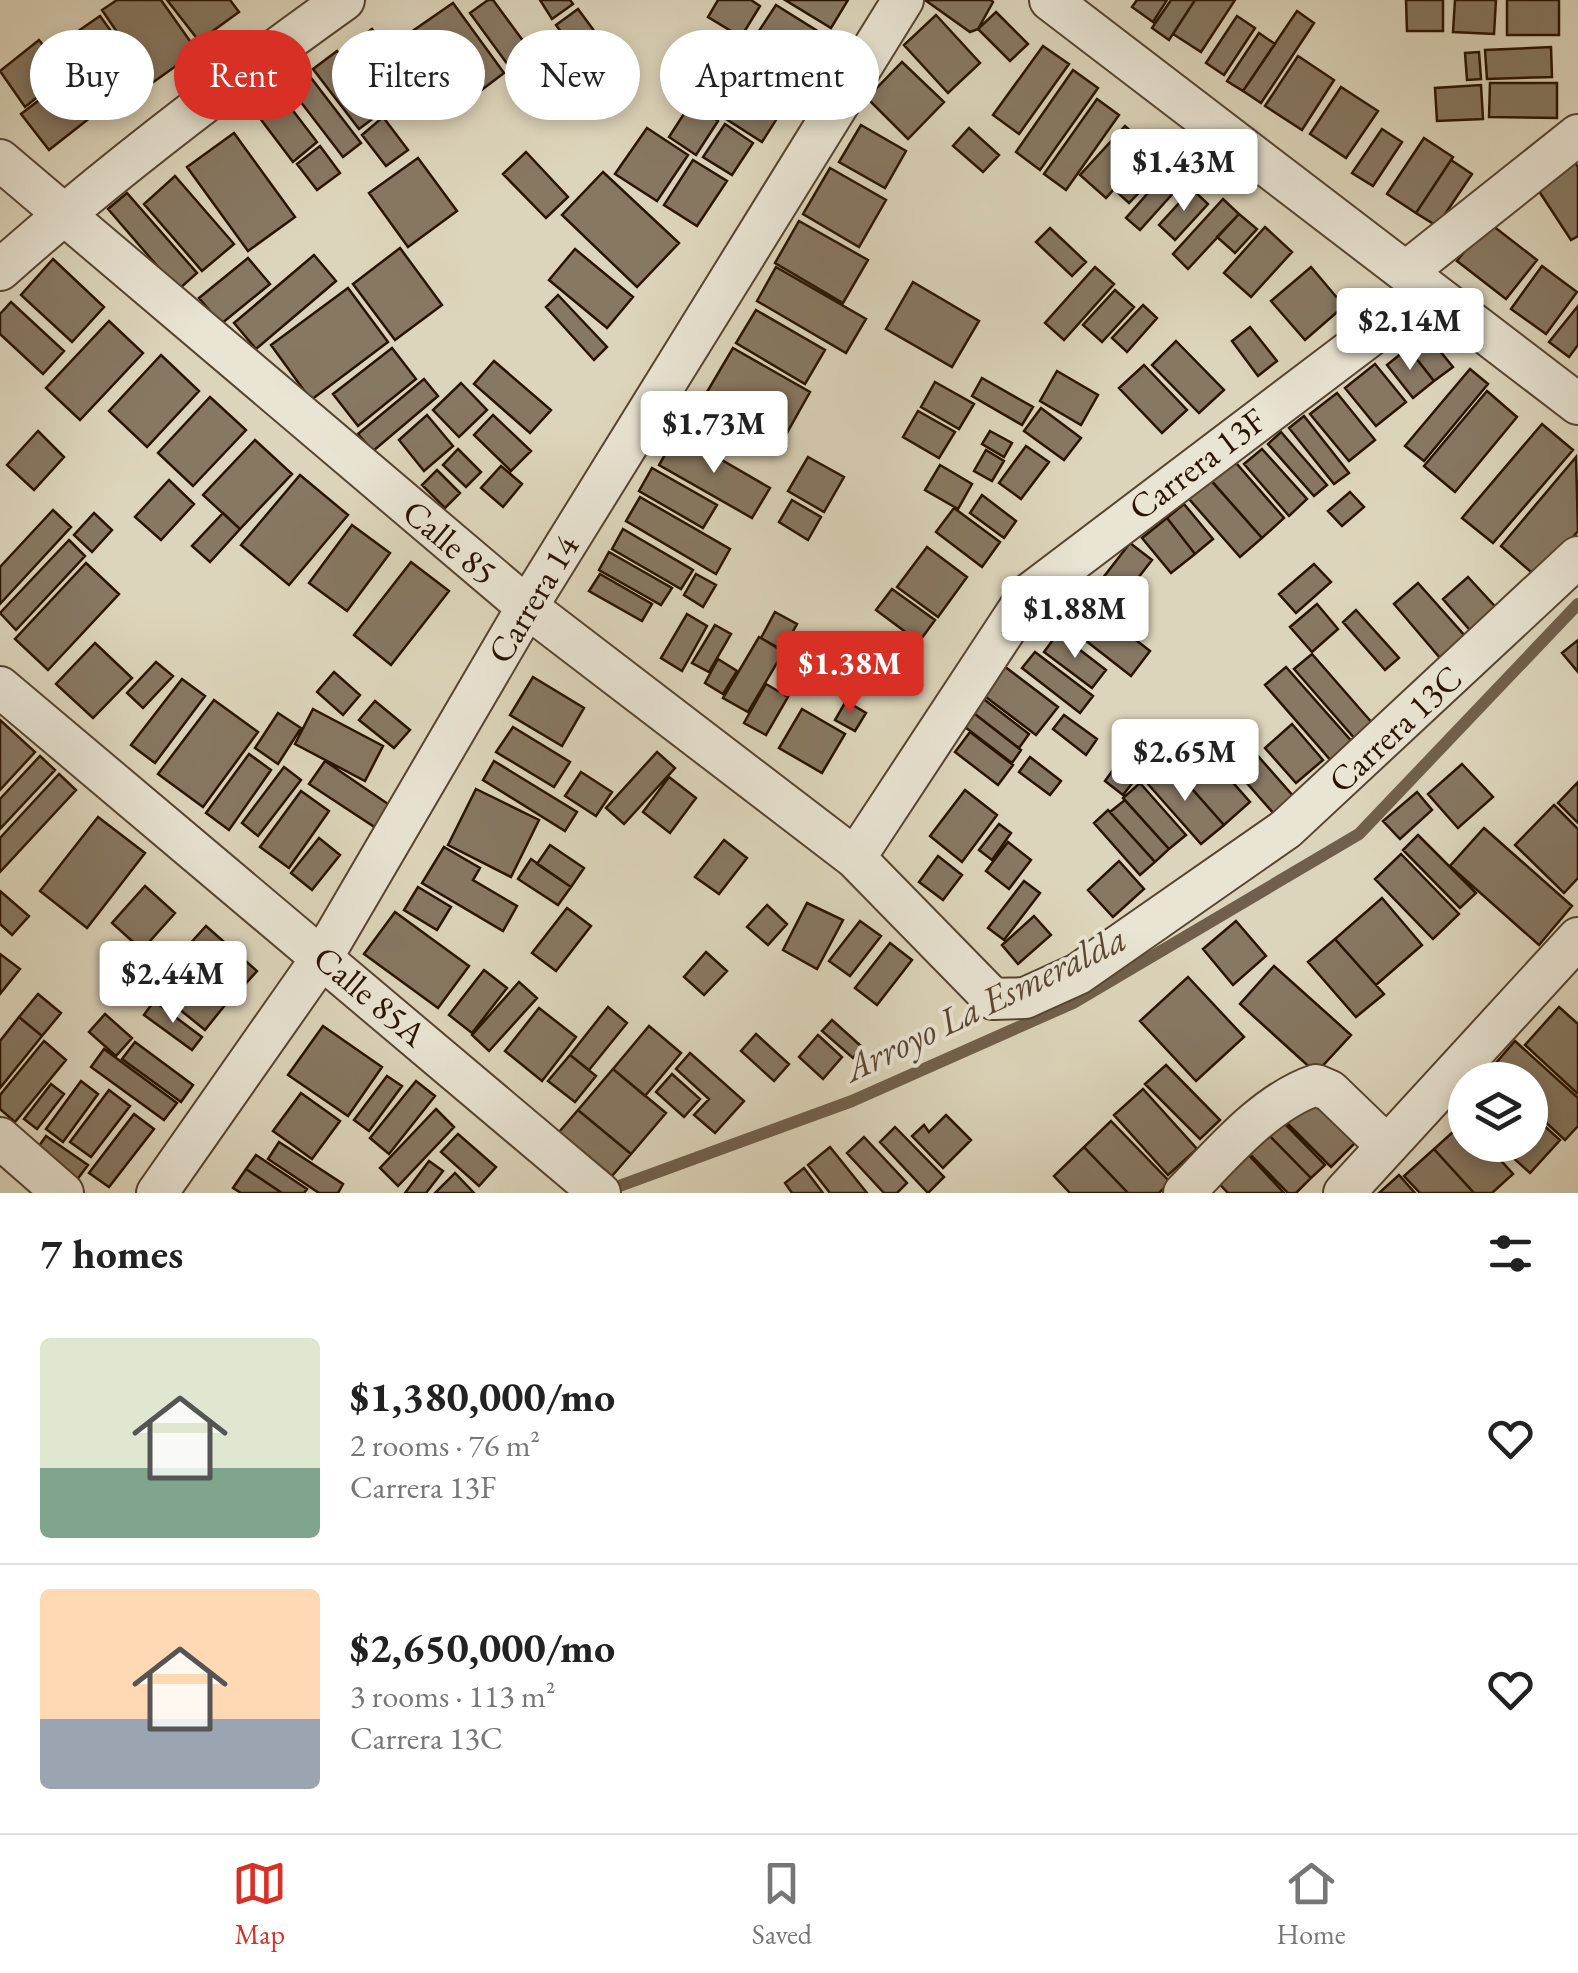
<!DOCTYPE html>
<html lang="en">
<head>
<meta charset="utf-8">
<style>
  :root { --surface:#fff; --page:#f2f2f2; --text:#222; --muted:#767676; --line:#e0e0e0; --accent:#d93025 }
  body { margin:0; font-family:"EB Garamond",serif; background:var(--page); color:var(--text); height:100vh; display:flex; flex-direction:column; font-size:38px; white-space:nowrap }
  * { box-sizing:border-box; margin:0 }
  p { font-size:32px; color:var(--muted) }
  .icon { flex:none; width:55px; height:55px; fill:none; stroke:currentColor; stroke-width:2; stroke-linecap:round; stroke-linejoin:round }
  .map { position:relative; height:1193px; overflow:hidden }
  .drawer { display:flex; flex-direction:column; background:var(--surface); flex:1 }
  .drawer>* { flex:none }
  .hud { position:absolute; left:30px; top:30px; width:1000px; height:90px; display:flex; gap:20px }
  .fabs { position:absolute; left:1448px; top:1062px; display:grid; gap:20px }
  .fabs a { display:grid; place-items:center; width:100px; height:100px; border-radius:50%; background:var(--surface); box-shadow:0 5px 15px #0003; font-size:50px }
  .price { position:absolute; translate:-50% -85px; padding:0 22px; border-radius:10px; background:#fff; color:#222; font-size:32px; line-height:65px; filter:drop-shadow(0 2px 5px #0008) }
  .price::after { content:''; position:absolute; left:50%; top:60px; width:30px; height:22px; margin-left:-15px; background:inherit; clip-path:polygon(0 0,100% 0,50% 100%) }
  .price.selected { background:var(--accent); color:#fff }
  ul { padding:0; list-style:none }
  li { display:flex; align-items:center; gap:30px; height:250px; padding:0 40px }
  li+li { border-top:2px solid var(--line) }
  li span { display:grid; place-items:center; flex:none; width:280px; height:200px; border-radius:10px; color:#555 }
  li>.icon { margin-inline-start:auto }
  span .icon { width:120px; height:120px; fill:#fffc; stroke-width:1 }
  li b { font-size:42px }
  h2 { display:flex; justify-content:space-between; align-items:center; height:120px; padding:0 40px; font-size:42px }
  .chip { padding:0 35px; border-radius:45px; background:var(--surface); box-shadow:0 5px 15px #0003; font-size:35px; line-height:90px }
  .chip.selected { background:var(--accent); color:#fff }
  .tabs { display:flex; justify-content:space-around; align-items:center; height:140px; border-top:2px solid var(--line); background:var(--surface); font-size:28px; color:var(--muted) }
  .tabs a { display:grid; justify-items:center; gap:5px }
  .tabs .selected { color:var(--accent) }
  .map>svg:first-child { display:block }
</style>
</head>
<body>
<div class="map">
<svg width="1578" height="1193" viewBox="0 0 1578 1193">
  <rect width="100%" height="100%" fill="#ddd5bb"/>
  <filter id="stains"><feTurbulence type="fractalNoise" baseFrequency=".002" numOctaves="4"/><feColorMatrix values="0 0 0 0 .2 0 0 0 0 .09 0 0 0 0 .02 0 0 0 .5 -.17"/></filter>
  <radialGradient id="worn" r=".72"><stop offset=".6" stop-color="#630" stop-opacity="0"/><stop offset="1" stop-color="#630" stop-opacity=".3"/></radialGradient>
  <g fill="none" stroke-linecap="round" stroke-linejoin="round">
    <path stroke="#70604b" stroke-width="12" d="M603 1192 852 1101 1073 1003 1359 834 1578 604"/>
  </g>
  <path fill="#877862" stroke="#291401" stroke-width="2.5" d="M117 0H161L197 51 152 83 102 10Z
    M167 0H230L239 12 199 41Z
    M488 0H493L532 53 511 69 470 13Z
    M540 0H570L573 4 552 19Z
    M718 0H751L760 6 741 37 708 17Z
    M785 0H848L831 28Z
    M925 0H991L993 2 978 29 970 32Z
    M1137 0H1167L1153 22 1132 7Z
    M1171 0H1195L1169 40 1152 28Z
    M1195 0H1235L1201 52 1173 34Z
    M1406 0H1443V31H1407Z
    M1455 0H1496L1494 34 1453 32Z
    M1507 0H1559V35H1507Z
    M453 3 504 73 463 104 411 32Z
    M776 5 827 37 801 76 751 43Z
    M578 9 626 74 604 90 556 25Z
    M1297 11 1314 23 1261 103 1243 91Z
    M996 12 1028 44 1010 61 978 29Z
    M936 15 980 63 948 93 904 45Z
    M100 16 147 81 102 113 55 47Z
    M1237 16 1255 28 1224 75 1206 63Z
    M372 29 414 83 385 105 343 50Z
    M714 33 761 60 744 90 696 62Z
    M1259 33 1275 44 1243 91 1227 81Z
    M39 40 66 74 25 107 0 71Z
    M1043 46 1069 64 1019 134 993 115Z
    M1551 47 1552 77 1487 79 1485 50Z
    M337 51 383 111 359 129 313 69Z
    M1479 52 1481 79 1467 80 1465 53Z
    M1298 56 1334 80 1302 130 1265 106Z
    M902 62 944 102 908 139 867 98Z
    M687 63 776 120 762 142 673 85Z
    M765 63 797 81 779 113 748 95Z
    M305 70 361 143 343 157 287 84Z
    M1073 70 1098 88 1040 170 1016 152Z
    M68 78 96 113 49 150 21 114Z
    M1490 83H1557V118L1489 117Z
    M1481 85 1483 119 1437 121 1435 88Z
    M1341 87 1378 111 1346 158 1310 134Z
    M281 95 317 142 293 162 256 113Z
    M1097 99 1119 115 1066 190 1044 174Z
    M691 103 718 121 696 155 669 137Z
    M383 117 408 150 386 166 362 135Z
    M725 124 753 143 732 175 703 157Z
    M861 125 906 151 885 188 839 162Z
    M1125 126 1150 149 1106 198 1080 175Z
    M647 128 688 155 657 201 615 174Z
    M969 128 999 155 983 172 953 146Z
    M1382 129 1402 142 1373 186 1352 173Z
    M234 133 295 217 248 251 187 167Z
    M1424 138 1453 157 1416 213 1387 194Z
    M320 146 340 173 317 190 297 164Z
    M526 152 568 197 546 218 503 174Z
    M1571 157 1578 167V236L1571 240 1533 182Z
    M418 158 457 211 408 247 369 193Z
    M693 160 727 181 697 226 664 205Z
    M1451 160 1472 174 1437 226 1416 213Z
    M1144 164 1156 175 1129 203 1118 193Z
    M830 168 886 200 859 247 803 214Z
    M1170 168 1184 181 1140 230 1126 218Z
    M603 172 679 243 637 287 562 215Z
    M175 176 234 244 202 271 144 204Z
    M1192 189 1208 204 1175 240 1159 225Z
    M127 193 197 273 178 290 108 209Z
    M1223 199 1239 214 1188 269 1173 254Z
    M1239 214 1257 229 1235 253 1217 237Z
    M799 221 868 260 843 303 775 263Z
    M1488 222 1537 260 1506 299 1457 261Z
    M1265 227 1292 252 1251 297 1224 273Z
    M1050 228 1086 262 1072 276 1036 242Z
    M400 248 442 305 395 340 353 284Z
    M575 249 633 297 607 328 549 280Z
    M314 255 336 281 256 349 234 323Z
    M248 258 270 284 221 324 199 298Z
    M53 259 104 307 72 342 21 295Z
    M1542 266 1577 292 1546 334 1511 309Z
    M776 267 866 319 846 353 757 301Z
    M1095 267 1114 284 1064 340 1045 323Z
    M1311 267 1344 306 1305 340 1271 301Z
    M913 282 979 321 952 367 886 329Z
    M348 288 388 342 311 400 271 345Z
    M1115 290 1134 307 1102 342 1083 325Z
    M558 295 607 347 594 360 546 307Z
    M11 302 64 351 43 374 0 334V314Z
    M1143 305 1157 318 1127 352 1112 338Z
    M1578 306V345L1569 357 1549 342Z
    M756 310 825 350 805 384 736 343Z
    M109 321 143 353 80 420 46 388Z
    M1250 327 1277 361 1258 376 1232 341Z
    M1426 334 1453 367 1434 381 1408 348Z
    M1176 341 1224 390 1199 413 1152 365Z
    M392 348 416 379 358 426 333 394Z
    M733 348 810 392 779 447 701 402Z
    M1408 348 1434 381 1413 398 1387 365Z
    M161 355 199 391 147 447 109 411Z
    M494 361 551 410 530 433 474 384Z
    M1375 364 1406 402 1376 426 1345 388Z
    M1144 365 1187 410 1162 433 1119 388Z
    M1470 369 1488 384 1424 461 1405 446Z
    M1057 371 1098 395 1081 425 1040 401Z
    M982 378 1033 407 1022 425 972 396Z
    M424 379 438 396 373 451 358 434Z
    M935 382 974 404 959 429 921 407Z
    M461 383 487 410 459 437 433 410Z
    M1487 391 1517 417 1455 492 1424 466Z
    M1337 393 1375 440 1349 461 1310 414Z
    M210 397 246 430 193 486 158 453Z
    M1041 408 1081 438 1064 460 1024 431Z
    M918 411 955 432 939 458 903 437Z
    M427 415 453 446 424 471 399 440Z
    M493 415 531 451 511 471 474 435Z
    M1304 416 1349 473 1334 484 1289 428Z
    M1542 424 1573 450 1493 543 1462 518Z
    M38 431 64 457 34 490 7 465Z
    M990 431 1012 443 1004 457 982 444Z
    M1281 432 1327 485 1314 496 1268 444Z
    M677 434 770 488 752 518 659 465Z
    M255 440 292 474 240 529 203 495Z
    M1026 446 1049 462 1021 499 999 483Z
    M458 449 481 472 466 487 443 465Z
    M1262 449 1307 499 1289 516 1244 464Z
    M986 450 1004 461 992 481 974 471Z
    M1230 456 1284 518 1262 538 1207 476Z
    M808 457 844 477 824 512 788 491Z
    M1576 457 1578 531 1538 578 1501 546Z
    M940 465 972 484 958 509 925 490Z
    M501 466 522 484 503 507 481 488Z
    M652 468 717 505 703 528 639 491Z
    M437 470 460 493 445 508 422 485Z
    M1203 471 1262 538 1240 557 1182 491Z
    M300 475 348 515 289 585 241 545Z
    M169 480 194 504 161 540 135 517Z
    M1350 492 1364 507 1342 526 1328 511Z
    M982 495 1016 521 1004 538 970 513Z
    M640 497 730 549 716 574 626 521Z
    M792 500 821 517 808 540 779 522Z
    M1184 504 1213 539 1195 554 1167 518Z
    M954 508 1000 542 982 567 936 532Z
    M53 510 71 527 0 604V567Z
    M94 513 112 530 92 552 74 535Z
    M223 513 240 529 210 562 192 546Z
    M1167 518 1195 554 1171 573 1142 538Z
    M352 525 390 553 347 611 309 583Z
    M623 529 693 570 681 589 612 549Z
    M69 540 85 556 16 630 0 613Z
    M1130 543 1152 560 1124 596 1102 579Z
    M927 547 967 577 938 617 897 587Z
    M609 552 672 588 661 605 599 570Z
    M411 562 449 591 391 665 354 635Z
    M86 563 119 594 48 670 15 639Z
    M1314 564 1331 582 1296 613 1279 594Z
    M600 574 652 604 642 621 589 591Z
    M696 574 716 585 703 607 684 595Z
    M1468 577 1501 613 1475 636 1443 599Z
    M1418 583 1465 636 1440 658 1394 604Z
    M892 589 935 620 919 642 876 610Z
    M1086 601 1150 651 1131 676 1067 626Z
    M1317 604 1338 629 1312 652 1290 627Z
    M1356 610 1399 658 1385 670 1343 622Z
    M775 612 797 624 782 651 761 638Z
    M687 614 707 626 682 671 661 658Z
    M715 625 731 634 709 672 692 663Z
    M1058 633 1106 670 1092 688 1044 652Z
    M759 637 784 651 748 712 723 698Z
    M1578 640V672L1562 653Z
    M95 643 132 678 93 718 56 684Z
    M1035 652 1093 696 1080 713 1022 668Z
    M1312 654 1374 725 1356 740 1294 669Z
    M718 659 737 671 723 694 705 683Z
    M156 662 173 676 143 708 127 693Z
    M1000 663 1058 707 1036 735 978 691Z
    M1286 667 1354 744 1333 763 1265 685Z
    M334 672 360 695 343 715 317 692Z
    M533 677 584 708 562 746 510 715Z
    M182 679 205 696 155 763 131 745Z
    M766 684 788 697 766 735 744 723Z
    M981 697 1029 734 1019 748 971 711Z
    M214 700 258 732 203 807 158 774Z
    M375 701 410 730 394 748 359 720Z
    M846 701 866 713 855 731 835 720Z
    M313 709 383 746 365 781 295 744Z
    M802 709 845 734 822 773 779 748Z
    M971 711 1021 750 1012 763 961 724Z
    M278 713 301 728 278 764 255 748Z
    M1064 715 1097 739 1086 755 1053 729Z
    M0 720 35 752 0 790Z
    M1292 724 1323 760 1296 783 1265 748Z
    M513 727 570 762 554 787 496 752Z
    M970 732 1013 765 998 785 955 752Z
    M1197 742 1250 802 1224 825 1171 765Z
    M1250 747 1295 798 1275 815 1230 764Z
    M657 752 675 768 624 824 606 808Z
    M249 754 271 770 229 830 206 813Z
    M40 756 55 770 0 829V799Z
    M1030 757 1061 781 1050 795 1019 772Z
    M325 761 391 806 376 828 309 784Z
    M494 761 577 812 565 831 483 780Z
    M1118 763 1137 777 1123 795 1105 781Z
    M1170 764 1224 825 1201 844 1147 783Z
    M1462 764 1493 797 1458 828 1428 794Z
    M284 767 301 780 258 836 242 823Z
    M581 772 612 792 596 816 565 796Z
    M59 774 76 790 0 872V838Z
    M669 777 696 798 670 833 643 812Z
    M1578 782V823L1558 803Z
    M1140 783 1186 835 1169 849 1123 798Z
    M476 789 539 820 511 877 448 845Z
    M965 790 997 815 962 862 930 836Z
    M301 791 329 811 289 868 260 847Z
    M1417 792 1432 810 1400 839 1383 821Z
    M1125 800 1169 849 1155 862 1110 812Z
    M1554 805 1578 829V878L1564 893 1515 845Z
    M1108 810 1155 862 1140 875 1094 823Z
    M98 817 145 853 87 928 40 891Z
    M999 824 1011 833 992 860 979 850Z
    M1484 828 1572 906 1539 945 1450 866Z
    M1418 835 1476 893 1460 908 1403 850Z
    M319 838 340 855 312 890 291 873Z
    M724 840 747 858 719 894 695 877Z
    M1008 842 1031 860 1009 889 986 871Z
    M550 845 584 868 571 887 537 864Z
    M444 847 480 868 473 880 517 906 503 931 422 883Z
    M1401 854 1459 914 1433 939 1375 879Z
    M938 856 962 875 943 900 919 882Z
    M531 859 571 887 558 905 518 879Z
    M1119 861 1144 889 1113 917 1088 890Z
    M1024 881 1040 893 1004 940 988 928Z
    M145 886 175 913 142 950 112 923Z
    M418 887 451 907 437 930 404 910Z
    M0 891 29 916 12 935 0 924Z
    M1382 898 1422 945 1376 985 1335 939Z
    M807 903 843 920 817 969 783 950Z
    M767 905 787 924 768 945 747 927Z
    M567 908 591 926 556 971 532 953Z
    M395 912 469 966 438 1008 364 954Z
    M1034 916 1051 935 1018 964 1002 945Z
    M860 921 881 936 850 976 829 961Z
    M1236 921 1266 956 1233 985 1203 949Z
    M206 926 257 971 229 1002 179 956Z
    M1335 939 1384 994 1356 1017 1308 962Z
    M890 943 912 960 877 1005 855 988Z
    M706 952 727 971 704 995 684 977Z
    M0 954 20 969 0 994Z
    M1274 966 1351 1035 1316 1073 1240 1004Z
    M484 970 507 988 472 1033 449 1015Z
    M1188 977 1244 1037 1196 1081 1140 1021Z
    M193 980 225 1005 205 1030 173 1004Z
    M519 982 537 998 489 1051 472 1035Z
    M38 994 61 1013 42 1036 19 1017Z
    M154 1001 202 1037 192 1050 144 1015Z
    M608 1007 627 1023 589 1070 570 1055Z
    M1559 1007 1578 1024V1094L1525 1045Z
    M539 1008 576 1037 542 1081 505 1051Z
    M105 1014 132 1038 116 1056 89 1032Z
    M19 1017 42 1036 0 1088V1041Z
    M832 1020 862 1047 853 1058 822 1031Z
    M323 1026 382 1067 348 1116 288 1075Z
    M649 1026 681 1053 645 1096 613 1069Z
    M756 1034 789 1064 774 1081 741 1051Z
    M818 1035 842 1057 823 1079 799 1057Z
    M44 1041 66 1060 15 1122 0 1109V1095Z
    M1515 1041 1578 1098V1126L1565 1140 1530 1108V1080H1499L1489 1071Z
    M135 1042 193 1085 181 1102 122 1059Z
    M104 1049 177 1103 164 1120 91 1067Z
    M690 1053 744 1101 715 1133 694 1115 709 1099 676 1069Z
    M570 1055 596 1076 575 1102 548 1081Z
    M1166 1065 1220 1120 1200 1139 1145 1084Z
    M613 1069 666 1113 631 1154 578 1110Z
    M672 1074 700 1099 684 1117 656 1092Z
    M387 1076 402 1086 369 1131 354 1120Z
    M81 1081 98 1094 63 1142 46 1129Z
    M416 1081 435 1096 389 1154 370 1138Z
    M51 1084 64 1094 37 1129 24 1119Z
    M1143 1089 1197 1149 1168 1175 1114 1115Z
    M109 1090 130 1106 91 1157 70 1142Z
    M1313 1091 1360 1138 1331 1167 1284 1120Z
    M301 1093 340 1121 312 1159 273 1131Z
    M436 1109 454 1127 398 1186 380 1168Z
    M578 1110 631 1154 612 1176 559 1132Z
    M1530 1113 1560 1140 1530 1173 1499 1145H1530Z
    M134 1114 154 1129 109 1187 89 1173Z
    M946 1115 971 1140 943 1168 912 1136 924 1125 929 1132Z
    M1276 1115 1325 1165 1311 1178 1262 1128Z
    M1111 1121 1170 1182 1159 1193H1128L1084 1147Z
    M1465 1121V1145H1487L1513 1174 1492 1193H1474L1434 1149Z
    M895 1127 944 1177 928 1193 880 1142Z
    M1262 1128 1311 1178 1296 1193H1288L1243 1147Z
    M458 1134 496 1167 479 1186 441 1152Z
    M46 1136 88 1165 73 1185 32 1156Z
    M864 1137 907 1183 897 1193H884L847 1153Z
    M279 1142 343 1184 338 1193H319L268 1159Z
    M830 1147 867 1193H830L808 1165Z
    M1084 1147 1128 1193H1070L1054 1176Z
    M1243 1149 1284 1193H1228L1213 1177Z
    M1434 1149 1474 1193H1420L1404 1176Z
    M256 1155 307 1189 304 1193H282L246 1169Z
    M429 1161 443 1171 426 1193H405Z
    M804 1168 823 1193H792L785 1183Z
    M246 1169 282 1193H241L233 1188Z
    M455 1173 474 1193H435Z
    M1399 1175 1415 1193H1379Z"/>
  <g fill="none" stroke-linecap="round" stroke-linejoin="round">
    <defs>
      <path id="street" d="M1050 0 1578 404
        M0 160 527 607 855 858 993 999 1025 998 1078 974 1286 829 1578 557
        M0 270C109 173 225 85 344 0
        M1407 271 1578 135
        M0 687 600 1193
        M855 858 1028 595 1428 292
        M0 1138 63 1193
        M157 1193 323 956 527 607 903 0
        M1184 1193C1221 1155 1265 1102 1316 1085L1330 1091 1387 1146
        M1344 1193 1578 938"/>
    </defs>
    <use href="#street" stroke="#564430" stroke-width="44"/>
    <use href="#street" stroke="#e9e4d3" stroke-width="40"/>
  </g>
  <g text-anchor="middle" stroke-width="8" stroke-linejoin="round" paint-order="stroke">
    <g font-size="35" fill="#291401" stroke="#e9e4d3">
      <text transform="translate(1197 464) rotate(-37)" y="12">Carrera 13F</text>
      <text transform="translate(450 542) rotate(40)" y="12">Calle 85</text>
      <text transform="translate(533 599) rotate(-59)" y="12">Carrera 14</text>
      <text transform="translate(1395 729) rotate(-43)" y="12">Carrera 13C</text>
      <text transform="translate(370 996) rotate(40)" y="12">Calle 85A</text>
    </g>
    <g font-size="38" font-style="italic" fill="#594732" stroke="#e9e4d3">
      <text transform="translate(985 1003) rotate(-26)" y="13">Arroyo La Esmeralda</text>
    </g>
  </g>
  <rect width="100%" height="100%" filter="url(#stains)"/>
  <rect width="100%" height="100%" fill="url(#worn)"/>
</svg>
<div class="fabs">
<a><svg class="icon" aria-label="layers" viewBox="0 0 24 24"><path d="M12 4l9 5-9 5-9-5zM3 14l9 5 9-5"/></svg></a>
</div>
<b class="price" style="left:1184px;top:214px">$1.43M</b>
<b class="price" style="left:1410px;top:373px">$2.14M</b>
<b class="price" style="left:714px;top:476px">$1.73M</b>
<b class="price" style="left:1075px;top:661px">$1.88M</b>
<b class="price selected" style="left:850px;top:716px">$1.38M</b>
<b class="price" style="left:1185px;top:804px">$2.65M</b>
<b class="price" style="left:173px;top:1026px">$2.44M</b>
<div class="hud">
<a class="chip">Buy</a>
<a class="chip selected">Rent</a>
<a class="chip">Filters</a>
<a class="chip">New</a>
<a class="chip">Apartment</a>
</div>
</div>
<section class="drawer">
<h2>7 homes<svg class="icon" aria-label="filters" viewBox="0 0 24 24"><path d="M4 7h16M4 17h16"/><circle cx="9" cy="7" r="2"/><circle cx="15" cy="17" r="2"/></svg></h2>
<ul>
<li><span style="background:linear-gradient(#dfe7d0 65%,#7fa58c 0)"><svg class="icon" aria-label="home" viewBox="0 0 24 24"><path d="M3 11l9-7 9 7M6 9v11h12V9"/></svg></span><div><b>$1,380,000/mo</b><p>2 rooms · 76 m²</p><p>Carrera 13F</p></div><svg class="icon" aria-label="heart" viewBox="0 0 24 24"><path d="M12 20l-8-8c-3-5 5-10 8-4 3-6 11-1 8 4z"/></svg></li>
<li><span style="background:linear-gradient(#ffd9b3 65%,#9aa5b1 0)"><svg class="icon" aria-label="home" viewBox="0 0 24 24"><path d="M3 11l9-7 9 7M6 9v11h12V9"/></svg></span><div><b>$2,650,000/mo</b><p>3 rooms · 113 m²</p><p>Carrera 13C</p></div><svg class="icon" aria-label="heart" viewBox="0 0 24 24"><path d="M12 20l-8-8c-3-5 5-10 8-4 3-6 11-1 8 4z"/></svg></li>
</ul>
</section>
<nav class="tabs">
<a class="selected"><svg class="icon" aria-label="map" viewBox="0 0 24 24"><path d="M3 6l6-2 6 2 6-2v14l-6 2-6-2-6 2zM9 4v14M15 6v14"/></svg>Map</a>
<a><svg class="icon" aria-label="saved" viewBox="0 0 24 24"><path d="M7 4h10v16l-5-4-5 4z"/></svg>Saved</a>
<a><svg class="icon" aria-label="home" viewBox="0 0 24 24"><path d="M3 11l9-7 9 7M6 9v11h12V9"/></svg>Home</a>
</nav>
</body>
</html>
